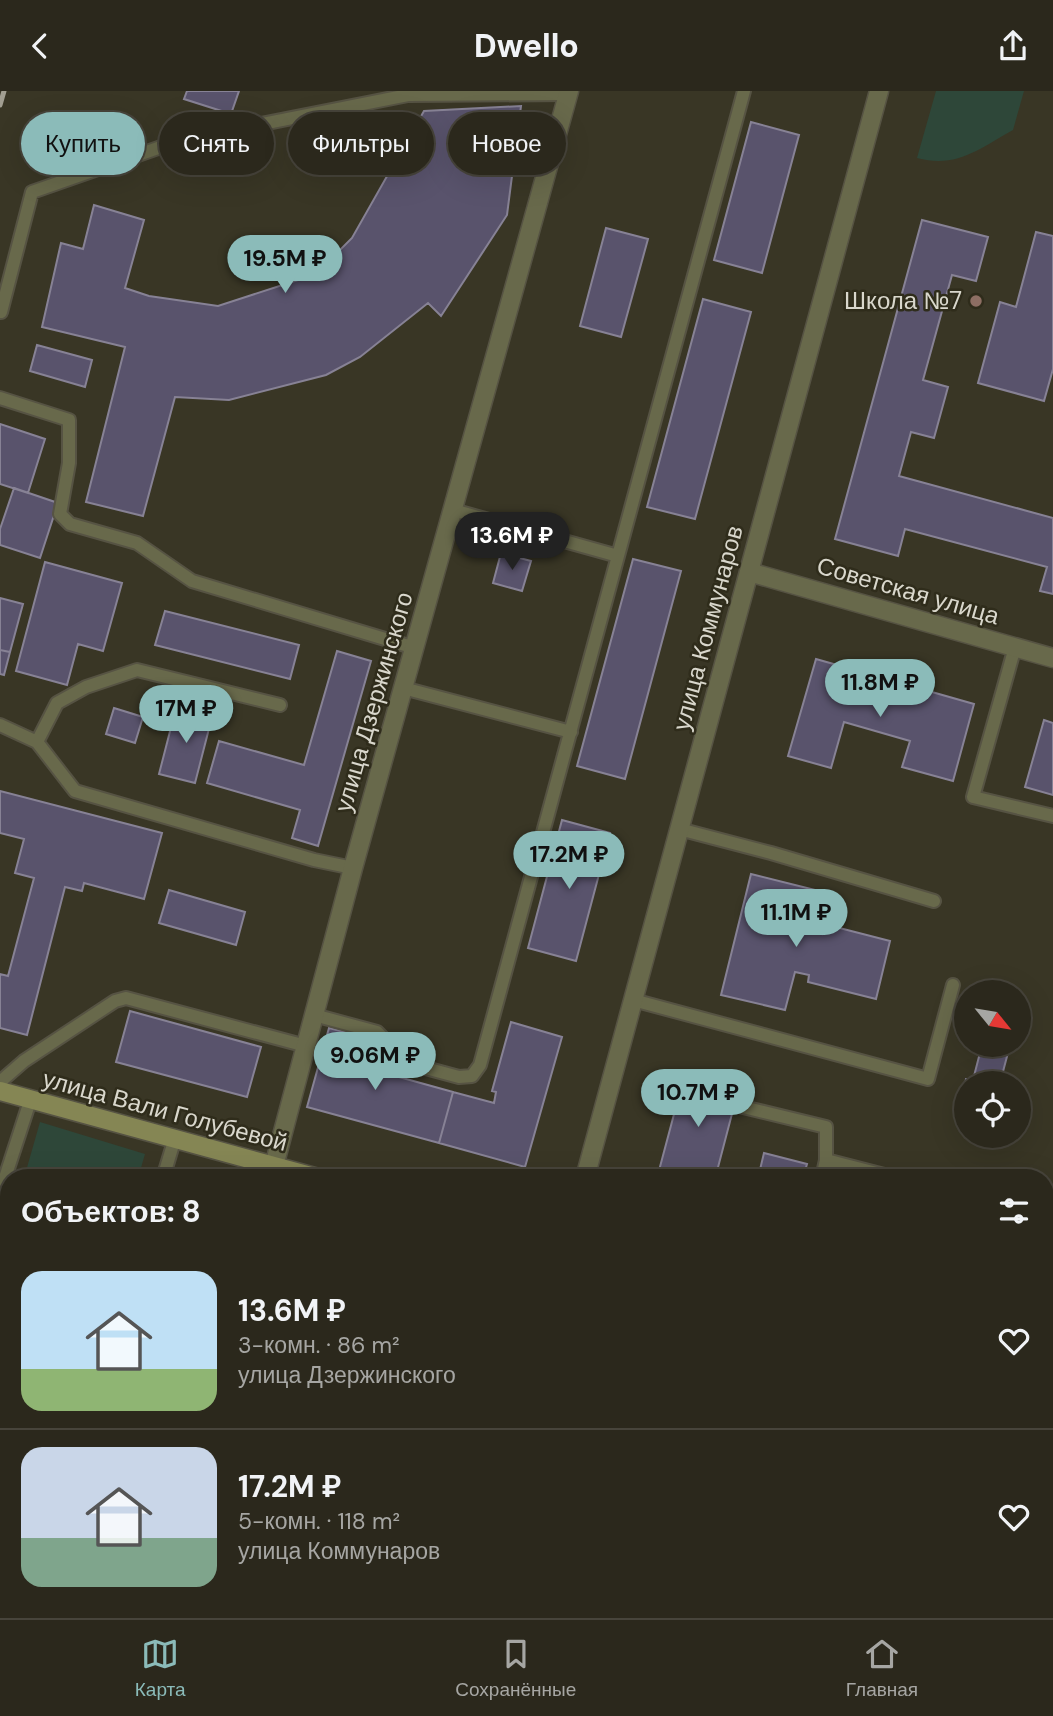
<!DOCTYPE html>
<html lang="ru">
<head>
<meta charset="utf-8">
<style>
  :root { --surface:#2b281c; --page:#333025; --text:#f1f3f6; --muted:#a6a6a3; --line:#47443b; --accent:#8bbbb9 }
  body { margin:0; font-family:"DM Sans",sans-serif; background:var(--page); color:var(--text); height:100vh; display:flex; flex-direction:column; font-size:26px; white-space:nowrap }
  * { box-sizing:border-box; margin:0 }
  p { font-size:23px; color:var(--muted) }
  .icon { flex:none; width:38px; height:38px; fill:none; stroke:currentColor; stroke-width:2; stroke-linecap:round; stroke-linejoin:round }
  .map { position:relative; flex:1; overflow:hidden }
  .drawer { position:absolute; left:0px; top:1078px; width:1054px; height:450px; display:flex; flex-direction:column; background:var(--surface); border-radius:28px 28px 0 0; box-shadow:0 7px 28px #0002,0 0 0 2px var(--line) }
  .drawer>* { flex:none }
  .top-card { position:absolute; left:21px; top:21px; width:700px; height:63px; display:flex; gap:14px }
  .needle { width:46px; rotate:120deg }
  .tools { position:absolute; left:954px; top:889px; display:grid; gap:14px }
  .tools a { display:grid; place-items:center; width:77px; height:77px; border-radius:50%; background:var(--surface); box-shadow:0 7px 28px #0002,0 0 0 2px var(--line); font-size:35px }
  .price { position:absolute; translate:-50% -60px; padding:0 16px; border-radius:24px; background:var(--accent); color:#111; font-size:23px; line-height:46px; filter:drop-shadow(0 2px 4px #0008) }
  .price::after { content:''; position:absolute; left:50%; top:42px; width:21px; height:16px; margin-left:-10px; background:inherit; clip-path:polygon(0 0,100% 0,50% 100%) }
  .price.selected { background:#222; color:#fff }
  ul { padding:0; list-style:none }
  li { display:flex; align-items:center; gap:21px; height:175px; padding:0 21px }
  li+li { border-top:2px solid var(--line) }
  li span { display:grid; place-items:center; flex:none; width:196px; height:140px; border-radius:21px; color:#555 }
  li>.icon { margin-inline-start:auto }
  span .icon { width:84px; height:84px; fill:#fffc; stroke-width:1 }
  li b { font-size:30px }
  h2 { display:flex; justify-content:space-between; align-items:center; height:84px; padding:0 21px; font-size:30px }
  .tag { padding:0 24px; border-radius:32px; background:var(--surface); box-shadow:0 7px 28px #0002,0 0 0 2px var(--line); font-size:24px; line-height:63px }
  .tag.selected { background:var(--accent); color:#111 }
  header { display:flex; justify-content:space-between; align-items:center; height:91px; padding:0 21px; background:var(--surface); font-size:32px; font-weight:800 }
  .tabs { display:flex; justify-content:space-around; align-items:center; height:98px; border-top:2px solid var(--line); background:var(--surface); font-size:19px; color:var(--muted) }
  .tabs a { display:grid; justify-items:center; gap:4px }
  .tabs .selected { color:var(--accent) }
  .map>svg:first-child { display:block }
</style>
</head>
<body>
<header><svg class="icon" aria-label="back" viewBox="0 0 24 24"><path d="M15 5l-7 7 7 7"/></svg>Dwello<svg class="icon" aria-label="share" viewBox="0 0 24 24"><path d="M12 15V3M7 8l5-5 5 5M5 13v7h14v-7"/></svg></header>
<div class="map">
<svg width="1053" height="1527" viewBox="0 0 1053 1527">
  <rect width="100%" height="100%" fill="#393625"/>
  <path fill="#2e4739" d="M936 0H1024L1013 39C980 57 957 78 917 67Z
    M40 1031 145 1063 138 1087H24Z"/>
  <path fill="#59536c" stroke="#878295" stroke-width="2" d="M187 0H239L231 23 184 8Z
    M521 15 507 124 441 225 428 212 360 266 326 284 229 309 175 306 143 425 86 411 125 256 42 236 61 152 83 158 94 114 144 129 125 197 149 205 218 215 301 188 329 170 352 147 424 20Z
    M751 31 799 44 762 182 714 169Z
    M922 129 988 146 976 190 952 184 923 289 948 296 934 347 911 341 899 385 1053 427V503L1040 500 1047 476 905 438 898 465 835 448Z
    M606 137 648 148 621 246 580 235Z
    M1036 141 1053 145V278L1044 310 978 292 1000 211 1016 216Z
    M703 208 751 221 695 428 647 416Z
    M37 254 92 269 85 296 30 280Z
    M0 333 45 348 28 402 0 393Z
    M14 397 58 412 40 467 0 454V438Z
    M501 462 531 470 522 500 493 492Z
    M633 468 681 480 625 688 577 675Z
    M45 471 122 492 103 560 78 553 67 594 16 580Z
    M0 507 23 513 10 561 0 559Z
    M165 520 299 554 290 588 155 554Z
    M0 559 10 561 4 584 0 583Z
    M337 560 371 570 318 755 292 747 300 719 207 692 219 650 304 674Z
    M816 568 974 613 953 690 902 676 910 650 844 631 831 677 788 665Z
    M114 617 143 626 135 652 106 643Z
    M176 617 212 626 195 692 159 683Z
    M1044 629 1053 632V704L1025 696Z
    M0 700 162 742 144 808 84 792 82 800 65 796 27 944 0 937V883L8 885 34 787 15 782 24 748 0 742Z
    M562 729 610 742 576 870 528 857Z
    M751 783 815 799 805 839 822 843 824 833 890 850 876 908 808 891 809 884 795 881 785 919 721 904Z
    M169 799 245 821 236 854 159 832Z
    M130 920 261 956 247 1006 116 971Z
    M511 931 562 946 525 1076 439 1052 453 1001 494 1012 496 1001 492 1000Z
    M329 937 370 948 363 976 453 1001 439 1052 307 1016Z
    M982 954H1010L1000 992H966V1014L960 1012 966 988 973 989Z
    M685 982 739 996 716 1084 728 1087H657Z
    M764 1062 807 1073 803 1087H758Z
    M1045 1163 1053 1166V1221L1045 1219Z
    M0 1315 9 1317 0 1357Z
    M1045 1357 1053 1360V1422L1050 1421 1052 1415 1045 1413Z
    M578 1519H624L622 1524 610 1520 608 1527Z
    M798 1519H874L872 1527H828Z
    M947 1519H1026L1052 1526 945 1527Z"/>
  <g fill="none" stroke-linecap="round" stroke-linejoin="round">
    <defs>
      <path id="service" d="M1 221 32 101 181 49 408 4 569 3
        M0 307 69 329V372L60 423 70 433 137 452 192 490 415 557
        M453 419 618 465
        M1015 556 973 706 1053 725
        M403 597 571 641
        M0 634 37 651 75 700 314 769 353 777
        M37 651 57 612 86 596 137 579 280 614
        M679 738 771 762 934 810
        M633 909 928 988 953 894
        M314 924 377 941 383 947 386 963 392 968 459 986 472 985 480 974 744 0
        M0 991 24 970 115 910 126 907 306 955
        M743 1016 826 1036V1069L822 1087
        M826 1069 896 1087
        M163 1087 175 1047
        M0 1102 30 1010
        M1045 1125 1053 1127
        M9 1187 4 1203 9 1212
        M0 1384 9 1386
        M1045 1462 1053 1464
        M738 1519 767 1527
        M893 1527 895 1519"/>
      <path id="minor" d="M749 481 1053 567
        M274 1075 353 777 569 0
        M585 1087 879 0"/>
      <path id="secondary" d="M0 1000 318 1087
        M1045 1285 1053 1288"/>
    </defs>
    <use href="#service" stroke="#565343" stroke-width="16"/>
    <use href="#minor" stroke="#565343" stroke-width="21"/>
    <use href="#secondary" stroke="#565343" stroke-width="21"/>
    <use href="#service" stroke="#68694b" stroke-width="12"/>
    <use href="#minor" stroke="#68694b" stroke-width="18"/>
    <use href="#secondary" stroke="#858654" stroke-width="18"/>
    <path stroke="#a19e91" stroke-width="5" d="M0 14 4 0"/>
  </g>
  <circle fill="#8d6e63" stroke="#2f2c1b" stroke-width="2.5" cx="976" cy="210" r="7"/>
  <g text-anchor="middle" stroke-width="5" stroke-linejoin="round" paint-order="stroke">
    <g font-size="24" fill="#d9d7cc" stroke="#2f2c1b" text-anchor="end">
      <text x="962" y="218">Школа №7</text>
    </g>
    <g font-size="24" fill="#d9d7cc" stroke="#2f2c1b">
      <text transform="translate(908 500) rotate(16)" y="8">Советская улица</text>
      <text transform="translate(708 537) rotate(-75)" y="8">улица Коммунаров</text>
      <text transform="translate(374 611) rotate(-74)" y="8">улица Дзержинского</text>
      <text transform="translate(165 1020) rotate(15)" y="8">улица Вали Голубевой</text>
    </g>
  </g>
</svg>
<div class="tools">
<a><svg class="needle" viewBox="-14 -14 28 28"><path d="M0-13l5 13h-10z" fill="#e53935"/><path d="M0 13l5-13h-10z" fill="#a6a6a3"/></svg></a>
<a><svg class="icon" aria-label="locate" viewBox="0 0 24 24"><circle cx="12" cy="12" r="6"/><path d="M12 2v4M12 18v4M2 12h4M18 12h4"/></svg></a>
</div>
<b class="price" style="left:285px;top:204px">19.5M ₽</b>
<b class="price selected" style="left:512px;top:481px">13.6M ₽</b>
<b class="price" style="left:880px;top:628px">11.8M ₽</b>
<b class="price" style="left:186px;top:654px">17M ₽</b>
<b class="price" style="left:569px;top:800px">17.2M ₽</b>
<b class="price" style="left:796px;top:858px">11.1M ₽</b>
<b class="price" style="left:375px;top:1001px">9.06M ₽</b>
<b class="price" style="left:698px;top:1038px">10.7M ₽</b>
<div class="top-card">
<a class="tag selected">Купить</a>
<a class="tag">Снять</a>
<a class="tag">Фильтры</a>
<a class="tag">Новое</a>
</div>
<section class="drawer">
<h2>Объектов: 8<svg class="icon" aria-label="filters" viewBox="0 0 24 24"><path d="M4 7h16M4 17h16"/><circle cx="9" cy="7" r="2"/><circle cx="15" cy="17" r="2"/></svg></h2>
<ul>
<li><span style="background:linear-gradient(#bfe0f5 70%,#8fb573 0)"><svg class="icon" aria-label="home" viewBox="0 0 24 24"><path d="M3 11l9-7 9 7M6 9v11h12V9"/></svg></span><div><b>13.6M ₽</b><p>3-комн. · 86 m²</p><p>улица Дзержинского</p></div><svg class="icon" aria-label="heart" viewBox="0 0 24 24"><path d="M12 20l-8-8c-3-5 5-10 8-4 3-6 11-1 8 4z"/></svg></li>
<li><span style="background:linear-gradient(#c9d6e8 65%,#7fa58c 0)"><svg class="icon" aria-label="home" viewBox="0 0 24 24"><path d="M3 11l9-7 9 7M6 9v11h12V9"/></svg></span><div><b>17.2M ₽</b><p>5-комн. · 118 m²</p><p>улица Коммунаров</p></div><svg class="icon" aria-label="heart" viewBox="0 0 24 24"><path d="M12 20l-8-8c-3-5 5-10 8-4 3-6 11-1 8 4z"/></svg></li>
</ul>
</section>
</div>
<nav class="tabs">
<a class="selected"><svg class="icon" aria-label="map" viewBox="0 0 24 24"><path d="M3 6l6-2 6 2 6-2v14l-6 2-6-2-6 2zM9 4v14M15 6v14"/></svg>Карта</a>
<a><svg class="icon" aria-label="saved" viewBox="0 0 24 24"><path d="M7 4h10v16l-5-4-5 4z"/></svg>Сохранённые</a>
<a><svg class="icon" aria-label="home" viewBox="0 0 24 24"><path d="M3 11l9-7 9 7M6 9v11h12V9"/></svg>Главная</a>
</nav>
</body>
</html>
